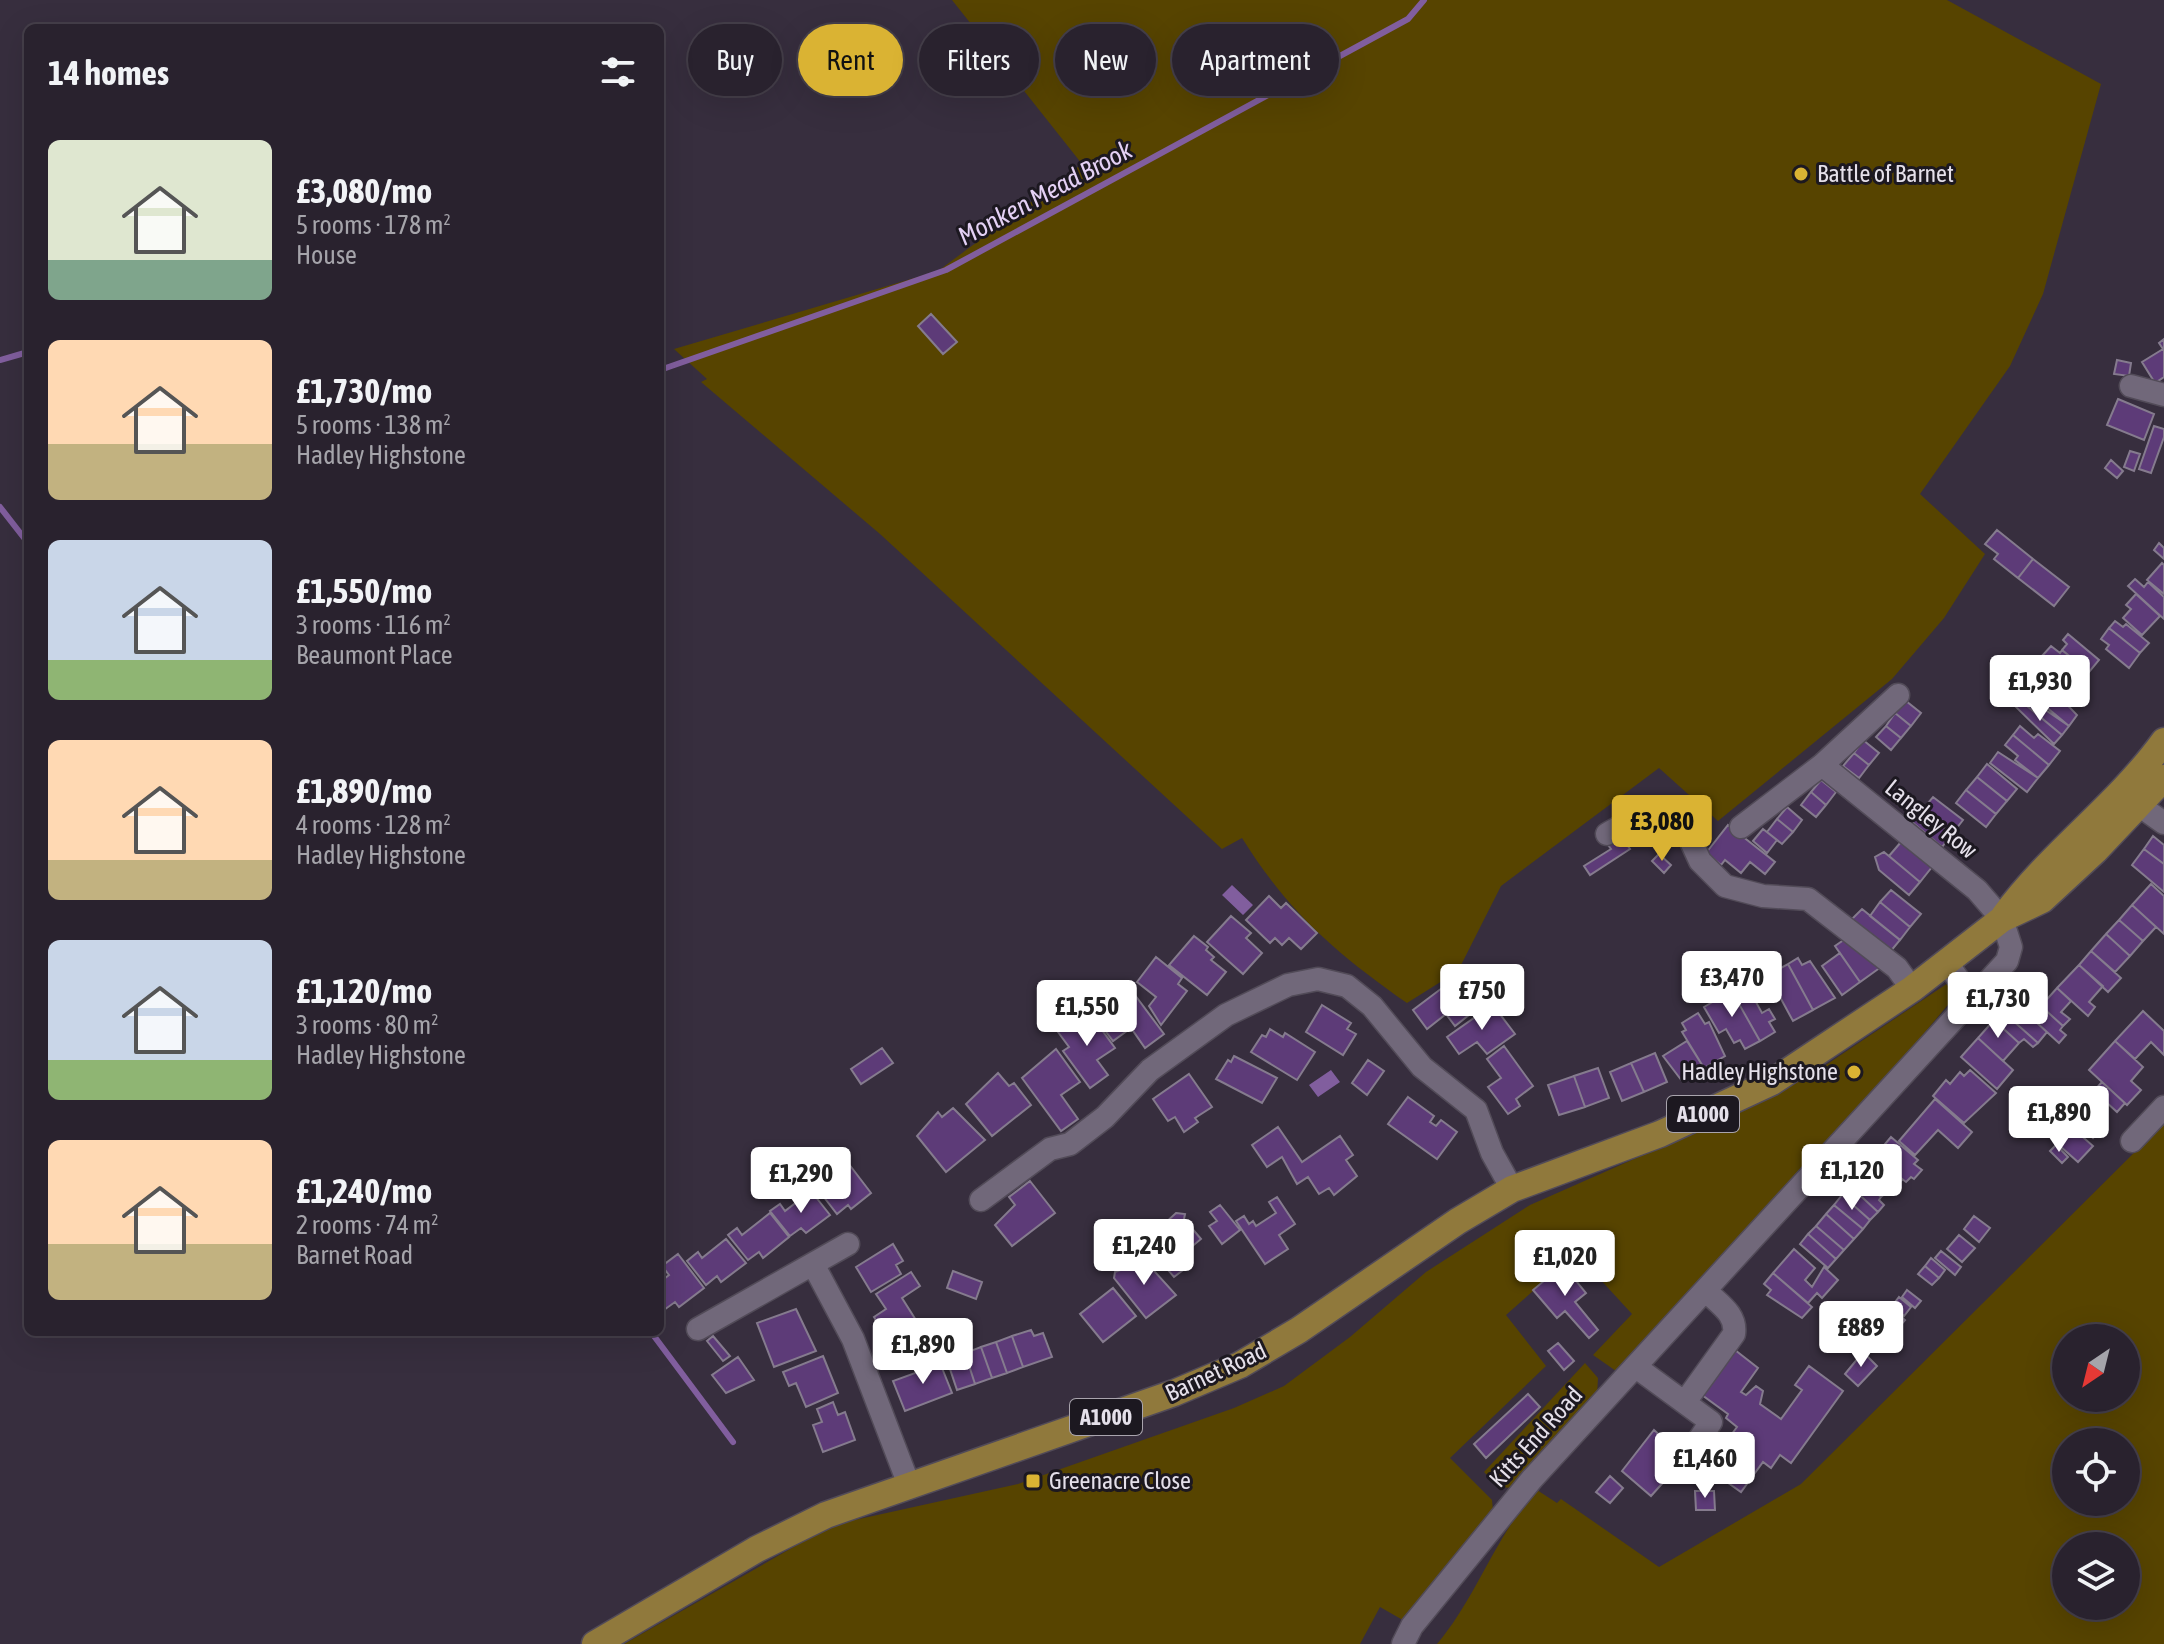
<!DOCTYPE html>
<html lang="en">
<head>
<meta charset="utf-8">
<style>
  :root { --surface:#29222e; --page:#352f3a; --text:#f1f3f6; --muted:#a5a4aa; --line:#453f4a; --accent:#dab333 }
  body { margin:0; font-family:"Asap Condensed",sans-serif; background:var(--page); color:var(--text); height:100vh; display:flex; flex-direction:column; font-size:30px; white-space:nowrap }
  * { box-sizing:border-box; margin:0 }
  p { font-size:26px; color:var(--muted) }
  .icon { flex:none; width:44px; height:44px; fill:none; stroke:currentColor; stroke-width:2; stroke-linecap:round; stroke-linejoin:round }
  .map { position:relative; flex:1; overflow:hidden }
  .sheet { position:absolute; left:24px; top:24px; width:640px; height:1312px; display:flex; flex-direction:column; background:var(--surface); border-radius:12px; box-shadow:0 8px 32px #0002,0 0 0 2px var(--line) }
  .sheet>* { flex:none }
  .guide { position:absolute; left:688px; top:24px; width:760px; height:72px; display:flex; gap:16px }
  .needle { width:52px; rotate:215deg }
  .fabs { position:absolute; left:2052px; top:1324px; display:grid; gap:16px }
  .fabs a { display:grid; place-items:center; width:88px; height:88px; border-radius:50%; background:var(--surface); box-shadow:0 8px 32px #0002,0 0 0 2px var(--line); font-size:40px }
  .price { position:absolute; translate:-50% -68px; padding:0 18px; border-radius:8px; background:#fff; color:#222; font-size:26px; line-height:52px; filter:drop-shadow(0 2px 4px #0008) }
  .price::after { content:''; position:absolute; left:50%; top:48px; width:24px; height:18px; margin-left:-12px; background:inherit; clip-path:polygon(0 0,100% 0,50% 100%) }
  .price.on { background:var(--accent); color:#111 }
  ul { padding:0; list-style:none }
  li { display:flex; align-items:center; gap:24px; height:200px; padding:0 24px }
  li span { display:grid; place-items:center; flex:none; width:224px; height:160px; border-radius:12px; color:#555 }
  li>.icon { margin-inline-start:auto }
  span .icon { width:96px; height:96px; fill:#fffc; stroke-width:1 }
  li b { font-size:34px }
  h2 { display:flex; justify-content:space-between; align-items:center; height:96px; padding:0 24px; font-size:34px }
  .chip { padding:0 28px; border-radius:36px; background:var(--surface); box-shadow:0 8px 32px #0002,0 0 0 2px var(--line); font-size:28px; line-height:72px }
  .chip.on { background:var(--accent); color:#111 }
  .map>svg:first-child { display:block }
</style>
</head>
<body>
<div class="map">
<svg width="2164" height="1644" viewBox="0 0 2164 1644">
  <rect width="100%" height="100%" fill="#372e3e"/>
  <path fill="#574400" fill-rule="evenodd" d="M952 0H1947L2101 84 2043 294 2010 366 1920 494 1985 554 1944 618 1892 679 1718 821 1659 768 1501 886 1458 971 1407 1003C1336 953 1289 913 1242 838L1222 849 880 534 701 382 707 379 674 349 938 271 1082 164Z
    M1948 983 1956 993 1952 1000 1883 1082 1616 1371 1593 1355 1632 1314 1576 1253 1506 1315 1546 1366 1450 1458 1492 1500 1493 1511 1408 1623 1380 1607 1360 1644H624L832 1525 1018 1484 1234 1408 1284 1386 1350 1337 1426 1272 1530 1205 1754 1106 1811 1075Z
    M2164 1123V1644H1437C1477 1597 1495 1536 1537 1490L1557 1503 1561 1499 1659 1567 1801 1484ZM2066 1338H2126V1398H2066ZM2066 1442H2126V1502H2066ZM2066 1546H2126V1606H2066Z
    M1585 1363 1598 1378 1597 1395 1512 1488 1499 1487 1484 1472Z"/>
  <path fill="#815e9e" d="M1232 885 1253 905 1243 915 1222 895Z
    M1331 1070 1340 1082 1318 1097 1309 1085Z"/>
  <g fill="none" stroke-linecap="round" stroke-linejoin="round">
    <path stroke="#815e9e" stroke-width="6" d="M0 360 28 352
      M660 370 946 270 1408 19 1424 0
      M0 507 28 543
      M651 1332 733 1442"/>
  </g>
  <path fill="#5d3b78" stroke="#857b8e" stroke-width="2" d="M931 314 957 342 943 354 918 326Z
    M2164 339V377L2155 383 2142 362 2163 349 2159 343Z
    M2117 360 2131 363 2129 376 2114 374Z
    M2118 399 2154 414 2144 440 2107 425Z
    M2154 426 2164 429V437L2151 473 2139 469Z
    M2130 451 2140 454 2134 471 2124 467Z
    M2111 460 2123 471 2117 478 2105 468Z
    M1997 530 2033 559 2018 578 1994 559 1998 554 1985 544Z
    M2159 543 2164 548V559L2154 550Z
    M2033 559 2069 587 2054 606 2018 578Z
    M2162 563 2164 565V594L2147 580Z
    M2135 579 2144 587 2148 582 2164 597V619L2128 586Z
    M2136 594 2160 616 2142 635 2123 618 2131 609 2126 605Z
    M2115 621 2123 627 2126 624 2149 643 2140 653 2109 628Z
    M2109 628 2140 653 2129 668 2106 649 2109 645 2101 639Z
    M2068 634 2099 660 2089 672 2062 650 2067 644 2063 640Z
    M2051 646 2060 653 2062 650 2089 672 2078 686 2042 656Z
    M2042 656 2078 686 2067 699 2034 665Z
    M2034 670 2077 715 2069 726 2021 686Z
    M2007 691 2017 699 2013 705 2003 697Z
    M2025 696 2069 726 2062 735 2021 701Z
    M1906 701 1921 713 1911 726 1895 713Z
    M2021 701 2062 735 2054 744 2016 707Z
    M1895 713 1911 726 1901 738 1886 726Z
    M1886 726 1901 738 1891 750 1876 737Z
    M2020 726 2034 738 2038 734 2060 751 2049 765 2013 735Z
    M2013 735 2049 765 2038 778 2015 760 2018 756 2005 745Z
    M1863 740 1879 753 1869 765 1854 753Z
    M1998 752 2038 778 2027 792 1990 763Z
    M1854 753 1869 765 1859 778 1843 766Z
    M1987 764 2017 789 2007 801 1977 777Z
    M1977 777 2007 801 1996 814 1966 790Z
    M1821 780 1836 792 1826 805 1811 792Z
    M1966 790 1996 814 1986 827 1956 803Z
    M1811 792 1826 805 1816 817 1801 805Z
    M1933 797 1963 820 1952 834 1922 810Z
    M1787 807 1802 820 1793 832 1777 819Z
    M1922 810 1952 834 1942 847 1912 822Z
    M1777 819 1793 832 1782 844 1767 832Z
    M1728 825 1775 862 1765 874 1750 862 1741 873 1725 860 1721 865 1706 853Z
    M1763 829 1777 840 1767 853 1753 841Z
    M1621 836 1630 849 1590 875 1584 866 1611 849 1608 845Z
    M2153 836 2164 845V864L2144 849Z
    M1901 842 1932 867 1920 882 1889 856Z
    M2144 849 2164 864V892L2132 865Z
    M1884 852 1920 882 1909 895 1879 870 1875 857Z
    M1659 854 1671 865 1664 873 1652 861Z
    M2151 884 2164 896V934L2132 905Z
    M1891 890 1921 914 1910 927 1880 902Z
    M1269 896 1281 908 1286 903 1317 933 1301 949 1289 938 1282 945 1275 938 1270 943 1246 920Z
    M1880 902 1910 927 1900 940 1870 916Z
    M2132 905 2156 927 2143 941 2119 920Z
    M1862 909 1900 940 1890 952 1851 920Z
    M1231 916 1251 933 1246 938 1262 953 1243 974 1207 942Z
    M2119 920 2143 941 2130 956 2106 934Z
    M2106 934 2130 956 2115 972 2091 951Z
    M1194 936 1208 947 1206 950 1214 957 1211 960 1226 972 1207 995 1169 965Z
    M1848 937 1881 967 1860 982 1835 946Z
    M2091 951 2121 978 2108 992 2079 965Z
    M1840 953 1860 982 1842 995 1822 966Z
    M1156 957 1182 978 1178 984 1187 991 1161 1025 1149 1006 1156 997 1137 982Z
    M1798 958 1802 965 1810 961 1835 998 1813 1010 1788 964Z
    M1788 964 1813 1010 1793 1021 1768 975Z
    M2079 965 2103 986 2089 1002 2095 1007 2088 1016 2057 988Z
    M1454 979 1469 997 1474 993 1483 1004 1455 1026 1446 1014 1427 1029 1413 1010Z
    M1731 979 1737 990 1746 984 1762 1013 1769 1009 1775 1019 1769 1022 1775 1032 1760 1041 1726 981Z
    M1726 981 1760 1041 1745 1049 1740 1040 1734 1043 1726 1029 1719 1033 1704 1007 1728 993 1723 984Z
    M1126 983 1164 1034 1145 1048 1131 1028 1113 1041 1087 1006Z
    M2057 988 2071 1001 2061 1012 2070 1019 2063 1026 2041 1006Z
    M2022 989 2063 1026 2060 1030 2066 1035 2059 1043 2012 1000Z
    M2012 1000 2047 1032 2038 1043 2002 1011Z
    M1322 1005 1351 1023 1347 1029 1356 1034 1343 1055 1306 1032Z
    M1488 1008 1491 1012 1496 1009 1515 1034 1487 1054 1477 1042 1459 1054 1447 1037Z
    M2002 1011 2038 1043 2033 1047 2024 1039 2019 1043 1994 1020Z
    M2143 1011 2164 1031V1055L2151 1042 2135 1059 2115 1041Z
    M1698 1013 1705 1024 1709 1022 1725 1056 1704 1068 1682 1032 1686 1030 1682 1023Z
    M1083 1014 1086 1018 1091 1015 1115 1048 1097 1060 1108 1075 1090 1088 1063 1051 1069 1047 1058 1032Z
    M1994 1020 2019 1043 2003 1061 1978 1038Z
    M1270 1029 1283 1037 1285 1033 1315 1052 1297 1080 1251 1052 1262 1035 1266 1037Z
    M1978 1038 2013 1070 1997 1089 1961 1057Z
    M1687 1041 1704 1068 1682 1081 1663 1056Z
    M2115 1041 2143 1067 2131 1081 2141 1090 2127 1105 2089 1070Z
    M1504 1046 1533 1086 1516 1099 1520 1106 1508 1114 1488 1087 1501 1078 1487 1059Z
    M882 1048 893 1063 861 1084 851 1069Z
    M1056 1049 1080 1082 1061 1095 1078 1119 1061 1131 1022 1078Z
    M1655 1053 1667 1082 1644 1092 1631 1063Z
    M1234 1056 1277 1078 1262 1103 1216 1079 1228 1060 1231 1062Z
    M1368 1060 1384 1071 1367 1095 1352 1083Z
    M1631 1063 1644 1092 1622 1101 1610 1072Z
    M1598 1068 1609 1098 1585 1107 1574 1076Z
    M1970 1070 1996 1093 1964 1123 1933 1096 1946 1080 1950 1084 1960 1072 1964 1076Z
    M998 1073 1009 1086 1014 1083 1031 1105 992 1136 966 1104Z
    M1189 1074 1212 1107 1195 1118 1198 1122 1184 1132 1175 1117 1168 1121 1153 1099Z
    M1574 1076 1585 1107 1559 1115 1548 1085Z
    M2102 1082 2125 1103 2117 1112 2094 1091Z
    M1408 1097 1434 1116 1430 1122 1436 1126 1441 1120 1457 1132 1437 1159 1388 1124Z
    M1935 1099 1972 1132 1958 1148 1938 1130 1915 1155 1899 1141Z
    M953 1108 985 1140 946 1172 917 1136 938 1112 942 1117Z
    M2092 1109 2107 1123 2093 1138 2078 1124Z
    M2067 1123 2093 1146 2078 1162 2052 1139Z
    M1278 1127 1302 1162 1340 1136 1353 1155 1346 1160 1357 1176 1334 1195 1329 1188 1319 1194 1308 1177 1297 1184 1282 1157 1267 1167 1252 1145Z
    M1891 1137 1918 1160 1914 1164 1922 1170 1914 1179 1911 1177 1906 1182 1874 1157Z
    M2056 1145 2068 1157 2062 1163 2050 1151Z
    M842 1155 871 1193 851 1209 848 1205 837 1214 820 1192 832 1183 822 1170Z
    M1874 1157 1902 1180 1881 1197 1858 1177Z
    M1858 1177 1881 1197 1879 1200 1884 1205 1878 1212 1850 1186Z
    M1030 1181 1055 1213 1012 1246 995 1225 1015 1205 1009 1197Z
    M1850 1186 1878 1212 1870 1220 1842 1195Z
    M811 1191 830 1215 806 1233 801 1228 790 1236 770 1211 780 1204 785 1211Z
    M1842 1195 1870 1220 1863 1229 1834 1205Z
    M1277 1197 1295 1224 1279 1235 1288 1249 1265 1264 1236 1221 1244 1216 1249 1224 1253 1221 1256 1226 1276 1213 1269 1202Z
    M1220 1205 1240 1230 1222 1244 1209 1226 1217 1221 1210 1212Z
    M1834 1205 1863 1229 1854 1239 1826 1214Z
    M770 1213 789 1237 763 1258 759 1252 748 1260 728 1235 737 1228 742 1235Z
    M1176 1213 1185 1214 1184 1219 1201 1239 1183 1254 1191 1264 1174 1277 1157 1257 1164 1252 1151 1236Z
    M1826 1214 1854 1239 1844 1250 1816 1226Z
    M1974 1216 1990 1228 1979 1242 1964 1229Z
    M1816 1226 1844 1250 1836 1259 1808 1234Z
    M1808 1234 1836 1259 1828 1268 1800 1244Z
    M1959 1235 1975 1248 1962 1262 1947 1249Z
    M726 1239 746 1263 721 1282 717 1276 706 1285 687 1261 698 1252 702 1258Z
    M893 1244 903 1261 896 1265 901 1274 871 1292 856 1267Z
    M1794 1249 1815 1268 1805 1280 1812 1287 1824 1267 1838 1280 1822 1298 1817 1293 1808 1303 1773 1273Z
    M1941 1251 1961 1267 1955 1275 1935 1258Z
    M678 1254 704 1288 679 1307 675 1302 664 1310 660 1305V1282L669 1275 662 1266Z
    M1931 1258 1945 1270 1939 1278 1925 1266Z
    M1133 1259 1143 1265 1146 1262 1176 1295 1146 1318 1114 1278 1115 1272 1126 1268 1127 1261Z
    M1563 1265 1586 1293 1575 1302 1598 1330 1589 1338 1565 1311 1557 1318 1533 1290Z
    M1925 1266 1939 1278 1932 1285 1918 1274Z
    M953 1271 982 1282 976 1299 947 1288Z
    M911 1272 920 1286 902 1298 919 1325 890 1343 874 1317 886 1309 876 1294Z
    M1773 1273 1812 1307 1802 1318 1767 1295 1771 1290 1764 1284Z
    M1113 1288 1136 1316 1103 1342 1080 1314Z
    M1907 1290 1921 1301 1915 1308 1902 1297Z
    M1899 1297 1911 1307 1904 1316 1892 1306Z
    M1890 1307 1905 1320 1899 1327 1884 1315Z
    M796 1309 816 1351 774 1367 757 1323Z
    M1031 1330 1034 1336 1043 1333 1052 1357 1023 1367 1012 1336Z
    M713 1336 730 1356 723 1361 707 1341Z
    M1012 1336 1023 1367 1007 1373 996 1342Z
    M996 1342 1007 1373 992 1378 981 1347Z
    M1558 1343 1574 1361 1564 1370 1548 1351Z
    M981 1347 992 1378 975 1384 965 1353Z
    M1735 1350 1758 1368 1741 1392 1746 1395 1756 1386 1763 1391 1760 1404 1781 1419 1802 1390 1795 1385 1809 1366 1843 1391 1791 1463 1780 1455 1771 1468 1763 1462 1741 1492 1703 1465 1711 1454 1703 1447 1708 1441 1720 1450 1737 1427 1726 1418 1728 1414 1702 1395Z
    M1863 1352 1877 1366 1858 1386 1845 1374Z
    M965 1353 975 1384 957 1390 947 1360Z
    M823 1356 838 1393 806 1407 796 1383 789 1386 783 1372Z
    M738 1357 754 1380 726 1393 712 1375Z
    M938 1358 952 1393 905 1411 893 1381 929 1368 927 1363Z
    M1528 1394 1540 1407 1486 1458 1474 1444Z
    M833 1402 838 1415 845 1412 855 1440 823 1452 813 1425 822 1422 817 1409Z
    M1654 1430 1685 1458 1651 1496 1622 1471Z
    M1610 1476 1623 1488 1610 1503 1596 1492Z
    M1695 1491H1714L1715 1510H1696Z"/>
  <g fill="none" stroke-linecap="round" stroke-linejoin="round">
    <defs>
      <path id="minor" d="M2131 386 2164 395
        M2126 796 2164 823
        M1741 827 1822 765 1898 695
        M1607 834C1640 815 1650 813 1685 828L1700 861 1725 886 1763 896 1808 899 1897 968 1912 989
        M1946 962 1971 997
        M2132 1141 2164 1107
        M981 1200 1050 1149 1070 1144 1105 1117 1150 1070 1226 1015 1288 985 1318 979 1347 986 1372 1006 1422 1067 1476 1110 1492 1153 1512 1189
        M813 1264 853 1339 909 1485
        M698 1329 848 1244
        M1636 1367 1711 1422 1698 1441
        M1685 1402 1734 1334C1737 1314 1719 1304 1706 1291
        M1403 1644 1412 1626 1532 1479 2007 961 2011 947 2002 919 1977 890 1822 765"/>
      <path id="major" d="M2004 916C2051 852 2117 806 2164 741
        M595 1644 757 1549 826 1515 1174 1393 1240 1365 1299 1330 1458 1221 1512 1189 1660 1134 1772 1082 1912 989 2002 919 2042 900 2095 851 2164 778"/>
    </defs>
    <use href="#minor" stroke="#524b58" stroke-width="25"/>
    <use href="#major" stroke="#524b58" stroke-width="29"/>
    <use href="#minor" stroke="#71687a" stroke-width="22"/>
    <use href="#major" stroke="#90793c" stroke-width="26"/>
  </g>
  <g fill="#dab333" stroke="#1c1820" stroke-width="3">
    <circle cx="1801" cy="174" r="8"/>
    <circle cx="1854" cy="1072" r="8"/>
    <rect x="1025" y="1473" width="16" height="16" rx="4"/>
  </g>
  <g text-anchor="middle" stroke-width="6" stroke-linejoin="round" paint-order="stroke">
    <g fill="#1c1820" stroke="#a9a4ad" stroke-width="2">
      <rect x="1667" y="1096" width="72" height="36" rx="6"/>
      <rect x="1070" y="1399" width="72" height="36" rx="6"/>
    </g>
    <g font-size="22" font-weight="bold" fill="#e5e0ea">
      <text x="1703" y="1122">A1000</text>
      <text x="1106" y="1425">A1000</text>
    </g>
    <g font-size="24" fill="#e5e0ea" stroke="#1c1820" text-anchor="start">
      <text x="1817" y="182">Battle of Barnet</text>
      <text x="1838" y="1080" text-anchor="end">Hadley Highstone</text>
      <text x="1049" y="1489">Greenacre Close</text>
    </g>
    <g font-size="24" fill="#e5e0ea" stroke="#1c1820">
      <text transform="translate(1931 819) rotate(39)" y="8">Langley Row</text>
      <text transform="translate(1216 1372) rotate(-25)" y="8">Barnet Road</text>
      <text transform="translate(1536 1437) rotate(-48)" y="8">Kitts End Road</text>
    </g>
    <g font-size="26" font-style="italic" fill="#e4d1f5" stroke="#1c1820">
      <text transform="translate(1045 193) rotate(-28)" y="9">Monken Mead Brook</text>
    </g>
  </g>
</svg>
<div class="fabs">
<a><svg class="needle" viewBox="-14 -14 28 28"><path d="M0-13l5 13h-10z" fill="#e53935"/><path d="M0 13l5-13h-10z" fill="#a5a4aa"/></svg></a>
<a><svg class="icon" aria-label="locate" viewBox="0 0 24 24"><circle cx="12" cy="12" r="6"/><path d="M12 2v4M12 18v4M2 12h4M18 12h4"/></svg></a>
<a><svg class="icon" aria-label="layers" viewBox="0 0 24 24"><path d="M12 4l9 5-9 5-9-5zM3 14l9 5 9-5"/></svg></a>
</div>
<b class="price" style="left:2040px;top:723px">£1,930</b>
<b class="price on" style="left:1662px;top:863px">£3,080</b>
<b class="price" style="left:1732px;top:1019px">£3,470</b>
<b class="price" style="left:1482px;top:1032px">£750</b>
<b class="price" style="left:1998px;top:1040px">£1,730</b>
<b class="price" style="left:1087px;top:1048px">£1,550</b>
<b class="price" style="left:2059px;top:1154px">£1,890</b>
<b class="price" style="left:1852px;top:1212px">£1,120</b>
<b class="price" style="left:801px;top:1215px">£1,290</b>
<b class="price" style="left:1144px;top:1287px">£1,240</b>
<b class="price" style="left:1565px;top:1298px">£1,020</b>
<b class="price" style="left:1861px;top:1369px">£889</b>
<b class="price" style="left:923px;top:1386px">£1,890</b>
<b class="price" style="left:1705px;top:1500px">£1,460</b>
<div class="guide">
<a class="chip">Buy</a>
<a class="chip on">Rent</a>
<a class="chip">Filters</a>
<a class="chip">New</a>
<a class="chip">Apartment</a>
</div>
<section class="sheet">
<h2>14 homes<svg class="icon" aria-label="filters" viewBox="0 0 24 24"><path d="M4 7h16M4 17h16"/><circle cx="9" cy="7" r="2"/><circle cx="15" cy="17" r="2"/></svg></h2>
<ul>
<li><span style="background:linear-gradient(#dfe7d0 75%,#7fa58c 0)"><svg class="icon" aria-label="home" viewBox="0 0 24 24"><path d="M3 11l9-7 9 7M6 9v11h12V9"/></svg></span><div><b>£3,080/mo</b><p>5 rooms · 178 m²</p><p>House</p></div></li>
<li><span style="background:linear-gradient(#ffd9b3 65%,#c2b280 0)"><svg class="icon" aria-label="home" viewBox="0 0 24 24"><path d="M3 11l9-7 9 7M6 9v11h12V9"/></svg></span><div><b>£1,730/mo</b><p>5 rooms · 138 m²</p><p>Hadley Highstone</p></div></li>
<li><span style="background:linear-gradient(#c9d6e8 75%,#8fb573 0)"><svg class="icon" aria-label="home" viewBox="0 0 24 24"><path d="M3 11l9-7 9 7M6 9v11h12V9"/></svg></span><div><b>£1,550/mo</b><p>3 rooms · 116 m²</p><p>Beaumont Place</p></div></li>
<li><span style="background:linear-gradient(#ffd9b3 75%,#c2b280 0)"><svg class="icon" aria-label="home" viewBox="0 0 24 24"><path d="M3 11l9-7 9 7M6 9v11h12V9"/></svg></span><div><b>£1,890/mo</b><p>4 rooms · 128 m²</p><p>Hadley Highstone</p></div></li>
<li><span style="background:linear-gradient(#c9d6e8 75%,#8fb573 0)"><svg class="icon" aria-label="home" viewBox="0 0 24 24"><path d="M3 11l9-7 9 7M6 9v11h12V9"/></svg></span><div><b>£1,120/mo</b><p>3 rooms · 80 m²</p><p>Hadley Highstone</p></div></li>
<li><span style="background:linear-gradient(#ffd9b3 65%,#c2b280 0)"><svg class="icon" aria-label="home" viewBox="0 0 24 24"><path d="M3 11l9-7 9 7M6 9v11h12V9"/></svg></span><div><b>£1,240/mo</b><p>2 rooms · 74 m²</p><p>Barnet Road</p></div></li>
</ul>
</section>
</div>
</body>
</html>
